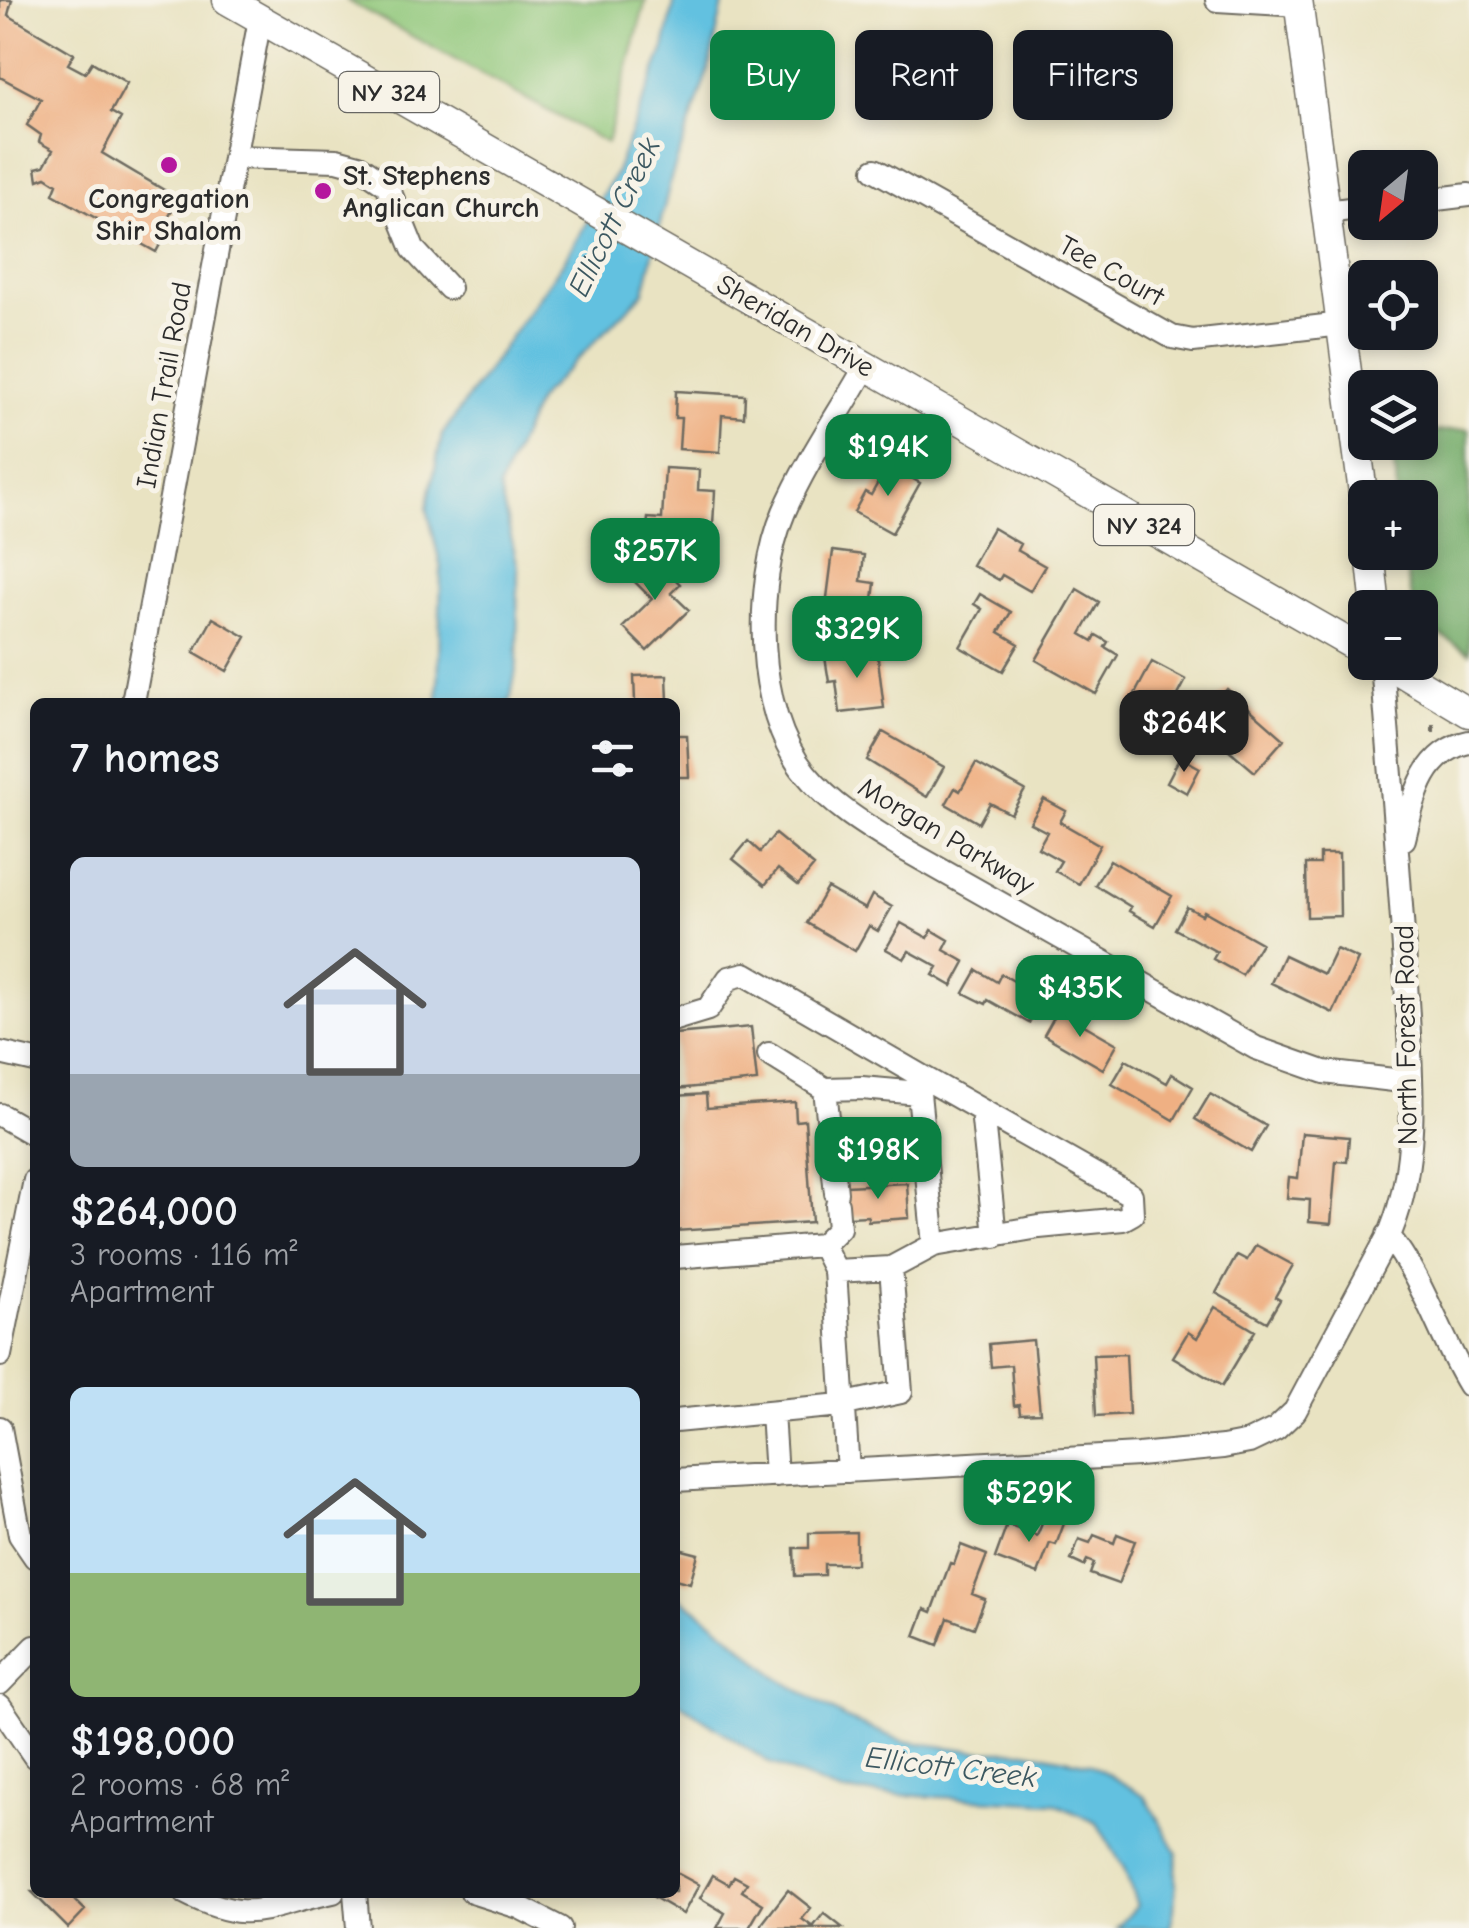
<!DOCTYPE html>
<html lang="en">
<head>
<meta charset="utf-8">
<style>
  :root { --surface:#171b24; --page:#20242c; --text:#f1f3f6; --muted:#9ea1a6; --accent:#0b8043 }
  body { margin:0; font-family:"Comic Neue",sans-serif; background:var(--page); color:var(--text); height:100vh; display:flex; flex-direction:column; font-size:38px; white-space:nowrap }
  * { box-sizing:border-box; margin:0 }
  p { font-size:32px; color:var(--muted) }
  .icon { flex:none; width:55px; height:55px; fill:none; stroke:currentColor; stroke-width:2; stroke-linecap:round; stroke-linejoin:round }
  .map { position:relative; flex:1; overflow:hidden }
  .details { position:absolute; left:30px; top:698px; width:650px; height:1200px; display:flex; flex-direction:column; background:var(--surface); border-radius:15px; box-shadow:0 5px 15px #0003 }
  .details>* { flex:none }
  .guide { position:absolute; left:710px; top:30px; width:608px; height:90px; display:flex; gap:20px }
  .needle { width:65px; rotate:209deg }
  .controls { position:absolute; left:1348px; top:150px; display:grid; gap:20px }
  .controls a { display:grid; place-items:center; width:90px; height:90px; border-radius:15px; background:var(--surface); box-shadow:0 5px 15px #0003; font-size:50px }
  .price { position:absolute; translate:-50% -85px; padding:0 22px; border-radius:20px; background:var(--accent); color:#fff; font-size:32px; line-height:65px; filter:drop-shadow(0 2px 5px #0008) }
  .price::after { content:''; position:absolute; left:50%; top:60px; width:30px; height:22px; margin-left:-15px; background:inherit; clip-path:polygon(0 0,100% 0,50% 100%) }
  .price.active { background:#222; color:#fff }
  ul { padding:0; list-style:none }
  li { display:grid; align-content:center; gap:20px; height:530px; padding:0 40px }
  li span { display:grid; place-items:center; height:310px; border-radius:15px; color:#555 }
  li>.icon { margin-inline-start:auto }
  span .icon { width:180px; height:180px; fill:#fffc; stroke-width:1 }
  li b { font-size:42px }
  h2 { display:flex; justify-content:space-between; align-items:center; height:120px; padding:0 40px; font-size:42px }
  .pill { padding:0 35px; border-radius:15px; background:var(--surface); box-shadow:0 5px 15px #0003; font-size:35px; line-height:90px }
  .pill.active { background:var(--accent); color:#fff }
  .map>svg:first-child { display:block }
</style>
</head>
<body>
<div class="map">
<svg width="1469" height="1928" viewBox="0 0 1469 1928">
  <rect width="100%" height="100%" fill="#f7f3e8"/>
  <filter id="ink" filterUnits="userSpaceOnUse"><feTurbulence type="fractalNoise" baseFrequency=".01" numOctaves="2"/><feDisplacementMap in="SourceGraphic" scale="20" xChannelSelector="R" yChannelSelector="G"/><feConvolveMatrix kernelMatrix="1 2 1 2 8 2 1 2 1" color-interpolation-filters="sRGB"/></filter>
  <filter id="wash" filterUnits="userSpaceOnUse"><feTurbulence type="fractalNoise" baseFrequency=".0048" numOctaves="4" result="noise"/><feDisplacementMap in="SourceGraphic" scale="40" xChannelSelector="R" yChannelSelector="G"/><feGaussianBlur stdDeviation="2.25" result="paint"/><feColorMatrix in="noise" values="0 0 0 0 0 0 0 0 0 0 0 0 0 0 0 0 0 1.4 0 .05"/><feComposite in="paint" operator="in"/></filter>
  <g filter="url(#wash)">
    <rect width="100%" height="100%" fill="#e9e3c2"/>
    <path fill="#90c77a" stroke="#5e7952" stroke-width="2.5" d="M346 0H646L607 143Z"/>
    <path fill="#74ac6a" stroke="#506c4a" stroke-width="2.5" d="M1469 429V653L1420 622V608L1414 607 1402 553 1420 552V498L1397 497 1396 476 1388 443 1420 442V433Z"/>
    <path fill="#62c1e0" stroke="#467686" stroke-width="2.5" d="M675 0H724L709 68 671 178 644 292 538 399 499 487 518 567 517 664 510 702H438L441 568 427 508 442 435 564 261 615 174 664 48Z
      M675 1594 716 1624 778 1678 847 1719 903 1741 976 1751H1026L1090 1764 1145 1796 1177 1853 1174 1910 1170 1928H1117L1137 1906 1124 1868 1097 1823 1054 1803 840 1792 771 1764 675 1700Z"/>
    <g id="blocks">
      <path fill="#efb083" d="M0 0H12L8 15 74 54 68 64 85 73 92 62 127 83 111 112 121 118 102 153 179 199 162 228 167 231 156 252 53 194 57 184 46 177 38 180 36 168 44 166 53 150 39 142 41 135 27 125 41 99 0 77Z
        M676 391 745 395 744 417 722 415 720 452 679 449 681 418H675Z
        M888 465 920 483 892 533 854 512 865 492 871 495Z
        M665 468 699 470 698 490 715 491 712 541 646 536 648 518 662 519Z
        M993 528 1020 544 1017 550 1045 566 1030 591 1002 575 999 580 972 565Z
        M833 551 864 555 861 581 875 583 871 615 862 614 859 633 823 629Z
        M649 553 680 584 671 593 689 610 647 651 623 627 652 599 627 574Z
        M1077 589 1099 602 1081 634 1093 641 1096 635 1108 642 1105 647 1118 655 1096 694 1036 660Z
        M980 594 1011 612 999 632 1019 644 1003 671 960 647 982 609 974 604Z
        M213 618 246 637 227 671 194 652Z
        M877 651 884 708 840 713 836 681 829 682 825 657Z
        M1152 662 1186 680 1165 720 1153 713 1147 725 1134 718 1138 710 1129 705Z
        M667 675 668 702H635L634 676Z
        M1227 689 1284 739 1255 772 1215 738 1224 727 1207 712Z
        M883 732 944 767 927 797 867 760Z
        M675 735H687L689 777H675Z
        M1180 757 1200 768 1187 793 1167 782Z
        M976 763 1025 790 1011 814 990 803 979 823 946 804 955 788 960 791Z
        M1044 799 1066 811 1060 822 1100 845 1079 884 1055 871 1061 861 1038 848 1047 832 1030 823Z
        M775 834 814 866 798 885 778 869 765 885 733 859 748 841 760 852Z
        M1320 854H1339L1340 916 1307 917 1306 864H1320Z
        M1110 860 1172 896 1155 926 1129 911 1131 907 1095 885Z
        M827 888 865 909 872 895 892 907 878 931 869 926 855 951 807 923Z
        M1187 907 1202 915 1204 911 1261 943 1242 975 1213 959 1217 952 1175 929Z
        M901 923 928 938 932 930 949 940 944 950 965 962 952 986 933 975 938 967 909 951 904 959 886 949Z
        M1336 949 1358 959 1333 1013 1271 983 1284 955 1324 974Z
        M977 970 997 982 1001 974 1043 997 1029 1023 988 1000 986 1004 964 993Z
        M1058 1010 1117 1044 1103 1069 1044 1035Z
        M751 1027 757 1081 675 1089V1034Z
        M1126 1060 1167 1083 1172 1074 1193 1087 1174 1120 1112 1084Z
        M706 1094 707 1108 795 1102 796 1121 805 1120 812 1222 675 1231V1096Z
        M1210 1094 1266 1126 1251 1152 1195 1119Z
        M1302 1133 1349 1137 1347 1162 1336 1161 1331 1224 1309 1222 1310 1200 1287 1198 1289 1177 1298 1178Z
        M907 1183 909 1218 868 1221V1216L848 1217 846 1186Z
        M1256 1245 1293 1265 1275 1297 1280 1300 1267 1322 1216 1293 1237 1255 1247 1260Z
        M1215 1307 1255 1331 1222 1386 1173 1357 1188 1332 1197 1338Z
        M1033 1340 1040 1413 1020 1414 1019 1405 1014 1406 1011 1365 991 1367 989 1344Z
        M1126 1354 1129 1414 1096 1416 1093 1355Z
        M1046 1514 1065 1521 1056 1545 1050 1543 1038 1574 995 1558 1007 1525 1037 1536Z
        M856 1532V1564H824V1575L795 1576 794 1548H809V1533Z
        M1117 1534 1135 1541 1118 1584 1090 1574 1094 1563 1087 1560 1084 1566 1071 1560 1079 1539 1090 1543 1094 1535 1114 1543Z
        M961 1545 987 1555 972 1594 985 1599 974 1628 948 1618 938 1645 915 1636 925 1609 932 1612 950 1563 954 1564Z
        M675 1548 698 1554 690 1583 675 1579Z
        M675 1872 699 1885 683 1914 645 1892H675Z
        M713 1875 729 1884 734 1876 747 1883 742 1891 763 1904 749 1928H717L725 1913 700 1898Z
        M788 1890 811 1908 802 1919 813 1927 824 1913 843 1928H763L761 1925Z
        M32 1892H67L85 1910 68 1928Z"/>
    </g>
  </g>
  <g filter="url(#ink)">
    <use href="#blocks" fill-opacity="0" stroke="#6e6b60" stroke-width="2.5"/>
    <g fill="none" stroke-linecap="round" stroke-linejoin="round">
      <defs>
        <path id="minor" d="M1217 0 1298 5
          M235 157 337 160 359 166 387 185 413 249 449 288
          M875 170 1172 337 1193 341 1342 324
          M1420 201 1469 195
          M1327 212 1365 207
          M866 366C839 414 806 461 784 512 754 583 754 712 806 774 832 806 868 827 902 848L1256 1048 1324 1072 1411 1082
          M133 702 260 19
          M1404 839C1414 798 1422 752 1469 742
          M675 1019 708 1009 729 978 745 974 921 1076 919 1093 934 1245 891 1268 901 1392 841 1405 675 1421
          M0 1053 35 1061
          M769 1054 825 1089
          M921 1076 1131 1195 1132 1214 1123 1219 1039 1227 934 1245
          M982 1111 995 1236
          M0 1115 35 1135
          M836 1193 825 1089 862 1088 919 1093
          M1388 1235C1424 1280 1439 1336 1469 1385
          M822 1245 839 1228 837 1204
          M675 1257 822 1245 835 1271 891 1268
          M835 1271 848 1471
          M0 1355 35 1180
          M772 1413 776 1475
          M0 1428 20 1535 35 1557
          M675 1480 1138 1455 1223 1447 1249 1442 1276 1429 1295 1411 1391 1231C1422 1154 1410 1063 1406 982 1400 875 1390 769 1382 662
          M0 1683 35 1647
          M0 1706 35 1757
          M184 1892C253 1928 265 1905 333 1892
          M355 1892 358 1928
          M472 1892 519 1907 560 1928"/>
        <path id="major" d="M227 0 1365 652
          M1298 0 1365 508
          M1370 552 1376 608
          M1384 662 1469 713"/>
      </defs>
      <use href="#minor" stroke="#6e6b60" stroke-width="26"/>
      <use href="#major" stroke="#6e6b60" stroke-width="31"/>
      <path stroke="#6e6b60" stroke-width="4" stroke-dasharray="8 8" stroke-linecap="butt" d="M1433 732V724"/>
      <use href="#minor" stroke="#fff" stroke-width="22"/>
      <use href="#major" stroke="#fff" stroke-width="28"/>
    </g>
  </g>
  <g fill="#b5179e" stroke="#f7f3e8" stroke-width="4">
    <circle cx="169" cy="165" r="10"/>
    <circle cx="323" cy="191" r="10"/>
  </g>
  <g text-anchor="middle" stroke-width="10" stroke-linejoin="round" paint-order="stroke">
    <g fill="#f7f3e8" stroke="#686764" stroke-width="2.5">
      <rect x="339" y="72" width="100" height="40" rx="8"/>
      <rect x="1094" y="505" width="100" height="40" rx="8"/>
    </g>
    <g font-size="25" font-weight="bold" fill="#2b2b2b">
      <text x="389" y="101">NY 324</text>
      <text x="1144" y="534">NY 324</text>
    </g>
    <g font-size="28" font-weight="bold" fill="#2b2b2b" stroke="#f7f3e8" text-anchor="start">
      <text x="343" y="185">St. Stephens<tspan x="343" dy="32">Anglican Church</tspan></text>
      <text x="169" y="208" text-anchor="middle">Congregation<tspan x="169" dy="32">Shir Shalom</tspan></text>
    </g>
    <g font-size="28" fill="#2b2b2b" stroke="#f7f3e8">
      <text transform="translate(1112 270) rotate(29)" y="10">Tee Court</text>
      <text transform="translate(796 325) rotate(30)" y="10">Sheridan Drive</text>
      <text transform="translate(163 385) rotate(-80)" y="10">Indian Trail Road</text>
      <text transform="translate(947 835) rotate(31)" y="10">Morgan Parkway</text>
      <text transform="translate(1405 1035) rotate(-91)" y="10">North Forest Road</text>
    </g>
    <g font-size="30" font-style="italic" fill="#3c5861" stroke="#f7f3e8">
      <text transform="translate(614 217) rotate(-64)" y="10">Ellicott Creek</text>
      <text transform="translate(951 1767) rotate(7)" y="10">Ellicott Creek</text>
    </g>
  </g>
</svg>
<div class="controls">
<a><svg class="needle" viewBox="-14 -14 28 28"><path d="M0-13l5 13h-10z" fill="#e53935"/><path d="M0 13l5-13h-10z" fill="#9ea1a6"/></svg></a>
<a><svg class="icon" aria-label="locate" viewBox="0 0 24 24"><circle cx="12" cy="12" r="6"/><path d="M12 2v4M12 18v4M2 12h4M18 12h4"/></svg></a>
<a><svg class="icon" aria-label="layers" viewBox="0 0 24 24"><path d="M12 4l9 5-9 5-9-5zM3 14l9 5 9-5"/></svg></a>
<a>+</a>
<a>−</a>
</div>
<b class="price" style="left:888px;top:499px">$194K</b>
<b class="price" style="left:655px;top:603px">$257K</b>
<b class="price" style="left:857px;top:681px">$329K</b>
<b class="price active" style="left:1184px;top:775px">$264K</b>
<b class="price" style="left:1080px;top:1040px">$435K</b>
<b class="price" style="left:878px;top:1202px">$198K</b>
<b class="price" style="left:1029px;top:1545px">$529K</b>
<div class="guide">
<a class="pill active">Buy</a>
<a class="pill">Rent</a>
<a class="pill">Filters</a>
</div>
<section class="details">
<h2>7 homes<svg class="icon" aria-label="filters" viewBox="0 0 24 24"><path d="M4 7h16M4 17h16"/><circle cx="9" cy="7" r="2"/><circle cx="15" cy="17" r="2"/></svg></h2>
<ul>
<li><span style="background:linear-gradient(#c9d6e8 70%,#9aa5b1 0)"><svg class="icon" aria-label="home" viewBox="0 0 24 24"><path d="M3 11l9-7 9 7M6 9v11h12V9"/></svg></span><div><b>$264,000</b><p>3 rooms · 116 m²</p><p>Apartment</p></div></li>
<li><span style="background:linear-gradient(#bfe0f5 60%,#8fb573 0)"><svg class="icon" aria-label="home" viewBox="0 0 24 24"><path d="M3 11l9-7 9 7M6 9v11h12V9"/></svg></span><div><b>$198,000</b><p>2 rooms · 68 m²</p><p>Apartment</p></div></li>
</ul>
</section>
</div>
</body>
</html>
